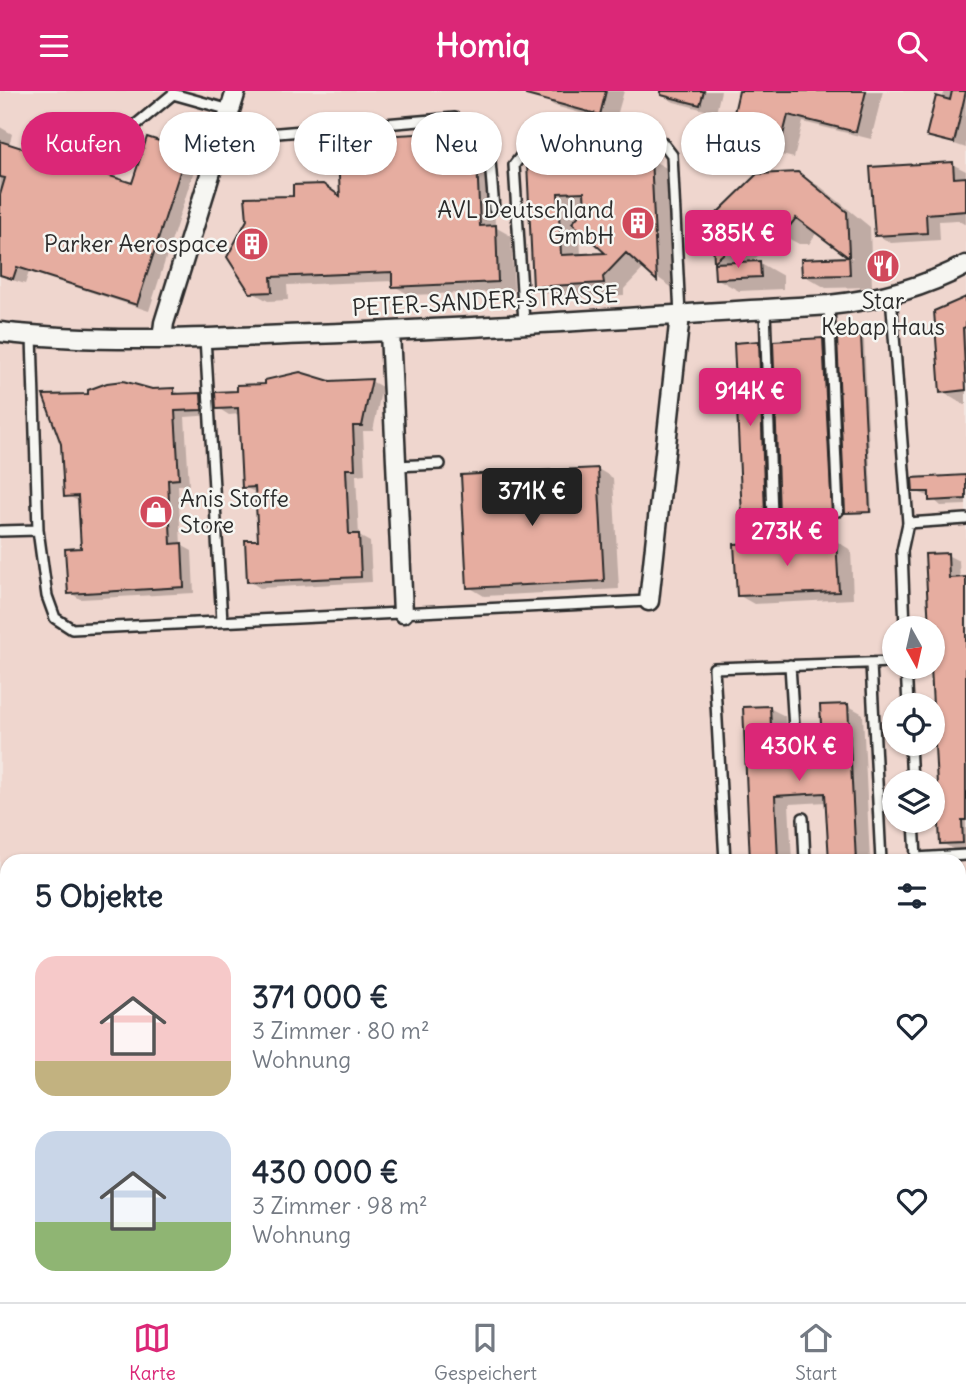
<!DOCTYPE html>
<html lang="de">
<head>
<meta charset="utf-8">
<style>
  :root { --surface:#fff; --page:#f2f2f3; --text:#1f2937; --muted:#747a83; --line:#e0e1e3; --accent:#db2777 }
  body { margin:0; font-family:Delius,sans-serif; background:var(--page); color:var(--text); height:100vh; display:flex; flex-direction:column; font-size:26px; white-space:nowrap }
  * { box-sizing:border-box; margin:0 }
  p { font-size:23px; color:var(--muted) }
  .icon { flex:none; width:38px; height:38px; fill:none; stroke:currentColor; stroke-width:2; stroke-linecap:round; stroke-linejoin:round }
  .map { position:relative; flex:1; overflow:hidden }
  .details { position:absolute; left:0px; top:763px; width:966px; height:448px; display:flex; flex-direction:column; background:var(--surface); border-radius:21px 21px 0 0; box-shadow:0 2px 5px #0004 }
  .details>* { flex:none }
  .top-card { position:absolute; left:21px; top:21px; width:924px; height:63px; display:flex; gap:14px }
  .needle { width:46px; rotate:172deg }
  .controls { position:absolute; left:882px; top:525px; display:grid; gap:14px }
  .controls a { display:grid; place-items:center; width:63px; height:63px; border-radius:50%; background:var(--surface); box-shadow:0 2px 5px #0004; font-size:35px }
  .price { position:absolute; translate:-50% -60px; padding:0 16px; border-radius:7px; background:var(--accent); color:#fff; font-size:23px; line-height:46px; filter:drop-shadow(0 2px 4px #0008) }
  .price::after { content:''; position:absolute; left:50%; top:42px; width:21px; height:16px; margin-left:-10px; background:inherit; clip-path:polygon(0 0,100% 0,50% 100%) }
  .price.current { background:#222; color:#fff }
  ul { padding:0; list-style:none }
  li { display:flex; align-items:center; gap:21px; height:175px; padding:0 35px }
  li span { display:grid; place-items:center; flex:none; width:196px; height:140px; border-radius:21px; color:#555 }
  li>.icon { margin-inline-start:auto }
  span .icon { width:84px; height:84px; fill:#fffc; stroke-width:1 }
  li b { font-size:30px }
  h2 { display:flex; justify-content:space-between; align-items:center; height:84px; padding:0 35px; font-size:30px }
  .chip { padding:0 24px; border-radius:32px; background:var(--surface); box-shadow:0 2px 5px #0004; font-size:24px; line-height:63px }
  .chip.current { background:var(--accent); color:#fff }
  header { display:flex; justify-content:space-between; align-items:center; height:91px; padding:0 35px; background:var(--accent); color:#fff; font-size:32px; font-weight:700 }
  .tab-bar { display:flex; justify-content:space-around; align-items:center; height:98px; border-top:2px solid var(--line); background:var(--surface); font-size:19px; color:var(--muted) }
  .tab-bar a { display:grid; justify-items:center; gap:4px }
  .tab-bar .current { color:var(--accent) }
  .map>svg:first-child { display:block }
</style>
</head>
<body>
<header><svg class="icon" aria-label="menu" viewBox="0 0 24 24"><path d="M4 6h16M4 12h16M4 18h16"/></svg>Homiq<svg class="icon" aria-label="search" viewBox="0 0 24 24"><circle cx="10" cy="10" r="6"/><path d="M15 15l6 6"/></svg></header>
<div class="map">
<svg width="966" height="1211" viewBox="0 0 966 1211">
  <rect width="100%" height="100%" fill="#f3e7e2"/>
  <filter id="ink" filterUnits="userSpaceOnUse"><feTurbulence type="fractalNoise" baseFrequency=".0143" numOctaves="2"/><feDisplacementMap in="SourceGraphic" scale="14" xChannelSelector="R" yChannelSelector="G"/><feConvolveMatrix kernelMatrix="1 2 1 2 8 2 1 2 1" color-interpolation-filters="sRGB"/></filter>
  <g filter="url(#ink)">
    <path fill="#efd6ce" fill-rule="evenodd" d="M0 0H966V940L959 943V770H7V1005H0ZM894 537H933V576H894ZM894 614H933V653H894ZM894 691H933V730H894Z"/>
    <path fill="#b9efb1" stroke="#728d6e" stroke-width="2" d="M966 858V1024L959 1026V859Z
      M7 959V1020H0V960Z
      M0 1044H7V1163H0Z
      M966 1054V1147L959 1148V1056Z"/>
    <path fill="#0003" fill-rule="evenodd" d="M541 0H624L615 32 555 15 540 6Z
      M659 0H721L716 22 674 11 659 3Z
      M741 0H883L871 48 803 31 794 67 744 55 730 47Z
      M945 0H966V57L928 44Z
      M0 36 12 43 9 55 133 94 148 48 198 67 149 220 29 181 25 193 0 185Z
      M436 44 452 53 453 72 477 71 493 80 495 136 511 145 514 200 410 204 394 195V190L287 194 288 209 268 210 252 201 295 107 323 95 341 105Z
      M650 68 672 80 677 200 644 177 624 198V204L556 207 534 195 529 73ZM579 113H586V119L580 126ZM580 138 609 164 581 165Z
      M952 73 966 80V134L957 129 939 130 940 149 891 152 877 144Z
      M797 83 821 96 870 136 872 196 826 197 803 184V169L853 167 817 141 809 153H799L782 144 750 172H760L783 185V198L739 200 716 187 721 174 716 170 714 128Z
      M966 208V314H964L942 301Z
      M861 247 864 249 872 422 849 423 846 421Z
      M823 249 826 250 834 423 784 424 781 422Z
      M759 252 762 254 767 425 747 426 744 424Z
      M371 290 382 296 373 340H363L365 383 356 384 359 445 370 451 372 491 260 497 249 490 259 450 257 402 244 396 240 323 229 324 218 317 330 292Z
      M173 299 183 304 201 303 212 310 213 324 185 326 189 394H178L181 454 192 460 194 502 80 508 69 501 83 458 80 411 66 404 151 300Z
      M598 378 613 387 619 498 484 505 469 496Z
      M966 386V414L941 415 931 406 914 400Z
      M836 450 851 459 853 508 754 513 738 504Z
      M947 464 959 470 960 488 966 487V758H953L942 752 927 465Z
      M847 614 863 623 870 770H830L827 711 789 713 792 770H752L769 617 785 625 787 676 825 674Z
      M7 801V936L0 937V802Z"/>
    <path fill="#e6ada0" stroke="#2b2b2b" stroke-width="2" fill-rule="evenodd" d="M527 0H606L600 24 526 4Z
      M661 0H704L700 14 661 4Z
      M739 0H866L856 41 788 24 779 60 728 48Z
      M952 0H966L954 52 926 45 936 5 950 9Z
      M437 42 438 71 477 69 480 135 496 134 498 191 392 196V181L271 186 272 201 250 202 227 166 247 129 245 106 293 105V94L323 93 340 105 337 47Z
      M147 46 187 59 137 214 17 176 13 188 0 184V104L5 87 0 86V50L132 92Z
      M651 66 657 190 626 162 603 186 604 192 533 196 527 72ZM584 101 585 118 572 132 605 162 561 164 558 102Z
      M953 71 954 87 966 86V120L926 123 927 142 875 145 870 76Z
      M798 81 847 121 850 184 802 185 801 168 848 166 796 127 786 140 774 141 763 128 714 171 712 127 757 83Z
      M760 170 761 186 715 188 714 172Z
      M966 206V236L963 237 966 299 940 302 934 220Z
      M861 245 870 421 845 422 837 246Z
      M823 247 832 422 779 423 773 250Z
      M759 250 765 424 742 425 734 252Z
      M300 281 330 290 372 288 362 335H353L355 378H346L349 443H359L361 486 247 491 245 449H258L255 396 242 397 238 317 216 318 215 301 237 300V294L265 293V289Z
      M123 290 152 298 174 297V303L201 302 202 319 175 320 179 388 168 389 171 453 182 452 184 496 68 503 65 458 81 457 78 405 64 406 61 353 43 304 88 303V299L107 292Z
      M598 377 604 490 467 497 461 384Z
      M966 384V408L929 410V401H913L912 387Z
      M836 448 839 501 737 505 734 453Z
      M948 462 949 487 966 486V729H962L963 752 940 753 931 576 933 537H929L925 463Z
      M848 613 856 770H829L825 702 775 705 778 770H750L743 616 770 615 773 675 823 672 820 614Z"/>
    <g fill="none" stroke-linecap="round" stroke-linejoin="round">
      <defs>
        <path id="service" d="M220 47 455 27 458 49 488 46 494 118
          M115 51 173 3 230 19
          M891 204 908 432 902 460 905 537
          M829 214 838 420
          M765 218 772 426
          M524 231 514 74 528 56 662 51 672 64 680 224
          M32 245 38 439 47 505 55 527 72 538 649 510
          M205 247 222 530
          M396 375 440 373
          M908 432 966 428
          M0 440 38 439
          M871 573 881 770
          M790 574 794 638
          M906 576 908 614
          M910 653 912 691
          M803 727 805 770
          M914 730 916 767 966 764
          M725 770 714 577 894 571
          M959 1106H966"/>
        <path id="minor" d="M390 240 403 522
          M0 241C103 253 208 247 312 243 484 237 656 225 829 214 877 209 923 197 966 174
          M162 248 164 232 236 0
          M649 510 680 224"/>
        <path id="motorway" d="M959 1172H966
          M0 1185H7
          M959 1200H966
          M74 1211 630 1204"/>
      </defs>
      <use href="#service" stroke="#2b2b2b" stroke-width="14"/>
      <use href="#minor" stroke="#2b2b2b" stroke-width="23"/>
      <use href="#motorway" stroke="#2b2b2b" stroke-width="37"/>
      <use href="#service" stroke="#f6f6f2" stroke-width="9"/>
      <use href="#minor" stroke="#f6f6f2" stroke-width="18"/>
      <use href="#motorway" stroke="#f6f6f2" stroke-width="32"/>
      <path stroke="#2b2b2b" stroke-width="4.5" d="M0 1027 7 1028
        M959 1037 966 1035"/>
    </g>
  </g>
  <defs>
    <symbol id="building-disc" viewBox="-11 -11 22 22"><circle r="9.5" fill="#d1495b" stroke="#f6f6f2"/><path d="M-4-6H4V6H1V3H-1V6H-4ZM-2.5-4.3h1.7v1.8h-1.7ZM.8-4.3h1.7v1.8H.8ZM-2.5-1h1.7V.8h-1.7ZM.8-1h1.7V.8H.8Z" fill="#fff"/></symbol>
    <symbol id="restaurant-disc" viewBox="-11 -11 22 22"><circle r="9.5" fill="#d1495b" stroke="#f6f6f2"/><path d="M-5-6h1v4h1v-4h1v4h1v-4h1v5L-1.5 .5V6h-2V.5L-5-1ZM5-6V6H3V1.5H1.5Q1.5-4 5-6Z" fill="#fff"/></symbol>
    <symbol id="shop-disc" viewBox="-11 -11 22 22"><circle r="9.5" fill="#d1495b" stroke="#f6f6f2"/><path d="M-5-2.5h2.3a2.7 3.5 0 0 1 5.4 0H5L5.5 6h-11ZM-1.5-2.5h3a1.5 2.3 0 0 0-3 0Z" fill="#fff"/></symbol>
  </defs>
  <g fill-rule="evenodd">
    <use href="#building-disc" x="619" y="113" width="38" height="38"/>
    <use href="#building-disc" x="233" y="134" width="38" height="38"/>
    <use href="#restaurant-disc" x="864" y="156" width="38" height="38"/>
    <use href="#shop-disc" x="137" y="402" width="38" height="38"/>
  </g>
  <g text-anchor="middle" stroke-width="5" stroke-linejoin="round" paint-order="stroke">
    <g font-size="23" fill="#2b2b2b" stroke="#f6f6f2" text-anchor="end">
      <text x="614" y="127">AVL Deutschland<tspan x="614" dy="26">GmbH</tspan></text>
      <text x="228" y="161">Parker Aerospace</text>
      <text x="883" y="218" text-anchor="middle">Star<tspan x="883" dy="26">Kebap Haus</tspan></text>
      <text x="180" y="416" text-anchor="start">Anis Stoffe<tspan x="180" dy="26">Store</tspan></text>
    </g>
    <g font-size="23" fill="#2b2b2b" stroke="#f6f6f2">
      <text transform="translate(485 210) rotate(-3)" y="8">PETER-SANDER-STRASSE</text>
    </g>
  </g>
</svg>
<div class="controls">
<a><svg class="needle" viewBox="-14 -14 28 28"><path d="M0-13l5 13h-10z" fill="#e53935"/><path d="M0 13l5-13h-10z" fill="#747a83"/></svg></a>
<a><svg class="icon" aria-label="locate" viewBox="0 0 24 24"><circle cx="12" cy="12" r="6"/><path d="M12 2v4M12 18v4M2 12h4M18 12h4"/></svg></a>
<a><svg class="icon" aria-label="layers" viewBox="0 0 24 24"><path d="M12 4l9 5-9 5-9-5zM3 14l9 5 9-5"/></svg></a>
</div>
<b class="price" style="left:738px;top:179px">385K €</b>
<b class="price" style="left:750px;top:337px">914K €</b>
<b class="price current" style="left:532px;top:437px">371K €</b>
<b class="price" style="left:787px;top:477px">273K €</b>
<b class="price" style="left:799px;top:692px">430K €</b>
<div class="top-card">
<a class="chip current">Kaufen</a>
<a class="chip">Mieten</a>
<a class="chip">Filter</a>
<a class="chip">Neu</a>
<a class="chip">Wohnung</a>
<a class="chip">Haus</a>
</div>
<section class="details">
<h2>5 Objekte<svg class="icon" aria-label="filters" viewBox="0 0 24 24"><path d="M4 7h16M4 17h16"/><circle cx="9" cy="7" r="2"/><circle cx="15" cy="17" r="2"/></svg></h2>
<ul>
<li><span style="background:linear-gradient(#f6c9c9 75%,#c2b280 0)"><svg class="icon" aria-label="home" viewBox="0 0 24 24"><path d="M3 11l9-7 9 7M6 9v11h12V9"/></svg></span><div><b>371 000 €</b><p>3 Zimmer · 80 m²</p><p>Wohnung</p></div><svg class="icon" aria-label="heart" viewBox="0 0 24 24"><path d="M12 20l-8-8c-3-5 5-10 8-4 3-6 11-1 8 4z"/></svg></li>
<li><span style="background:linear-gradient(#c9d6e8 65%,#8fb573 0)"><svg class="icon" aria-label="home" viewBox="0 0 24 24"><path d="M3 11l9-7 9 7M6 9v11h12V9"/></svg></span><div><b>430 000 €</b><p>3 Zimmer · 98 m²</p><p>Wohnung</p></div><svg class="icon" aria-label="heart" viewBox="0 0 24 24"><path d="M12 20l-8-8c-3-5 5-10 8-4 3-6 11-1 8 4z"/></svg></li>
</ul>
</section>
</div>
<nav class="tab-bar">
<a class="current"><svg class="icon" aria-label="map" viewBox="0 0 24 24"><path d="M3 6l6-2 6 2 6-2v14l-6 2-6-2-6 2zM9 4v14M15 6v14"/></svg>Karte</a>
<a><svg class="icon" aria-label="saved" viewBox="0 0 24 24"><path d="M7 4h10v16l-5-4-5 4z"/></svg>Gespeichert</a>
<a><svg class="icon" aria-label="home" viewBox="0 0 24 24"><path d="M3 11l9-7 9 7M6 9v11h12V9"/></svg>Start</a>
</nav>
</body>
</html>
